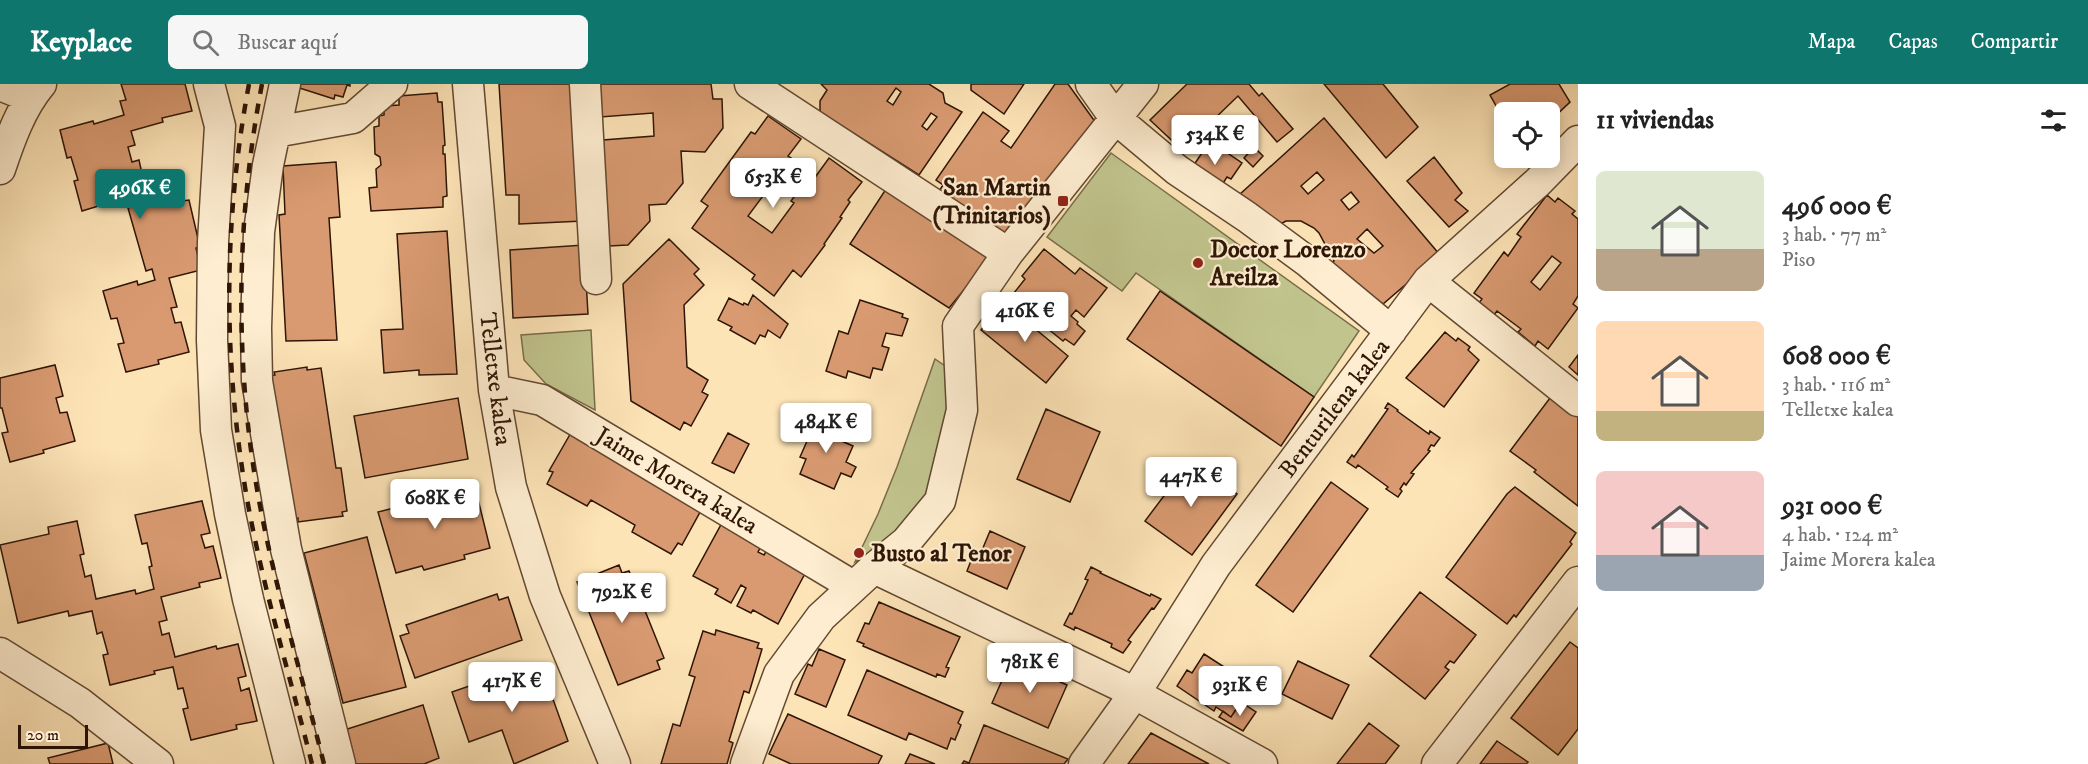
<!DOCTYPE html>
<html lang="es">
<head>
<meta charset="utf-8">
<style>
  :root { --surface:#fff; --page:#f6f6f6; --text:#222; --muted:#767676; --accent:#0f766e }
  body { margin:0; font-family:"IM FELL DW Pica",serif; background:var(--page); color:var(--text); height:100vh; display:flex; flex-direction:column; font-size:22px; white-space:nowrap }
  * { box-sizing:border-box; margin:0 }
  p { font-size:20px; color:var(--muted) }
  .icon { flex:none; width:33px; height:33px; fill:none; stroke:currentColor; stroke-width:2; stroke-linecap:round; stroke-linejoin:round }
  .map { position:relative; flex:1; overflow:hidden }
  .drawer { display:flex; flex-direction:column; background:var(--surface); width:510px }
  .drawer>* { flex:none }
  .fabs { position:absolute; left:1494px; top:18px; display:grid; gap:12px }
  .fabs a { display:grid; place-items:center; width:66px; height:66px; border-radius:9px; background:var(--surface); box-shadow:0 3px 15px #0003; font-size:30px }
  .scale { position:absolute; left:18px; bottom:15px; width:70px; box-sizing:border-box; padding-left:6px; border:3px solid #2e1506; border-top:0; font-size:16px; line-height:21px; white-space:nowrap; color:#2e1506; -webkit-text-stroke:4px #feedd0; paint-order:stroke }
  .price { position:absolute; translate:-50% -51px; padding:0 14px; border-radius:6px; background:#fff; color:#222; font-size:20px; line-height:39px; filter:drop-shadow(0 2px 3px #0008) }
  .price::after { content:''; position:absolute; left:50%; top:36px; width:18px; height:14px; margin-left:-9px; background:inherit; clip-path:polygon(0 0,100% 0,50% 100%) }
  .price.selected { background:var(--accent); color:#fff }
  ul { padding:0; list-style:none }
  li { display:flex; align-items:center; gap:18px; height:150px; padding:0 18px }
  li span { display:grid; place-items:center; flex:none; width:168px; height:120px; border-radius:9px; color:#555 }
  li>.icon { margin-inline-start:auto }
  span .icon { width:72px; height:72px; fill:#fffc; stroke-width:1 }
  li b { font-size:26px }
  h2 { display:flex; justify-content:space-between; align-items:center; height:72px; padding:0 18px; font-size:26px }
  header { display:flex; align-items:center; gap:36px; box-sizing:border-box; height:84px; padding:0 30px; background:var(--accent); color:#fff }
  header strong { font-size:28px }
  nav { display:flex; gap:33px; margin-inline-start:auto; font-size:21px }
  .search { width:420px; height:54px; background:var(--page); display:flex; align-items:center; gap:15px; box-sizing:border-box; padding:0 21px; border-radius:9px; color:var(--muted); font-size:22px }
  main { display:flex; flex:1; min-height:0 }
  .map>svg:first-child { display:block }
</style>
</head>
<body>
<header>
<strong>Keyplace</strong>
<div class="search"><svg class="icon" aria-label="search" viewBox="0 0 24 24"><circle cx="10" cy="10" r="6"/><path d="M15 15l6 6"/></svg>Buscar aquí</div>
<nav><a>Mapa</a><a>Capas</a><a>Compartir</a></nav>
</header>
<main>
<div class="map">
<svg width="1578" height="680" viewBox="0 0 1578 680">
  <rect width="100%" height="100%" fill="#fde4b7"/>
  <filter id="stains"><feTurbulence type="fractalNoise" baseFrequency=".00333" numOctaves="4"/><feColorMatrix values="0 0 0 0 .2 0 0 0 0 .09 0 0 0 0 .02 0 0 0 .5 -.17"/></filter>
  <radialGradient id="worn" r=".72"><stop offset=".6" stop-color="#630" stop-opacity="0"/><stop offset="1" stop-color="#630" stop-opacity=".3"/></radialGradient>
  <path fill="#c1c48d" stroke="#786c4a" stroke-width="1.5" d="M1111 69 1359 247 1314 313 1136 189 1122 207 1047 153Z
    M591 246 595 326 546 300 524 276 521 251Z
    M935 275 951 286 952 330 935 415 901 452 855 478 878 430 897 383Z"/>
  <path fill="#d99a71" stroke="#2e1506" stroke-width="1.5" fill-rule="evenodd" d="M121 0H185L192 27 162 34 163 38 131 47 135 61 128 63 132 78 139 76 145 104 178 96 182 117 189 116 200 163 196 164 201 186 169 194 177 223 171 224 175 239 181 238 189 268 158 276 159 280 126 288 118 260 124 259 117 234 111 235 103 207 137 197 138 201 155 196 152 185 146 187 128 124 135 122 132 110 115 115V117L82 127 74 97 78 96 71 73 67 74 60 46 93 37 94 40 124 31 120 17 126 16Z
    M287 0H350V2L347 1 343 13 335 11 334 15Z
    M499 0H574L583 137 519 140V111H506Z
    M599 0H711L713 15H722L723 44 705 68 681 67 683 99 666 120 649 121 650 137 628 161 609 162 603 56 654 52 653 29 600 33Z
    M821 0H929L943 9 945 19 962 28 919 91 820 28V17L827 6ZM896 4 901 8 893 21 887 17ZM931 29 937 33 927 46 922 42Z
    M971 0H1024L1004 30 971 6Z
    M1055 0H1068L1096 39 1005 153 939 107 943 101 936 96 983 28 1009 47 1001 57 1011 64Z
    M1187 0H1249L1259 12 1262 9 1293 45 1277 58 1238 12 1182 66 1150 36Z
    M1324 0H1383L1418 43 1386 74Z
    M1510 0H1559L1570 18 1550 37V28H1504V36L1490 11Z
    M437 9 438 18H442L445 61 443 62V70H445L447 112 443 113V123L371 127 369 104 377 103 376 85 381 81 380 73 375 70 374 43 379 42V32L384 31V22L399 21V12Z
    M768 32 801 55 788 72 791 74 748 132 772 149 794 119 791 117 812 88 816 92 829 74 862 98 848 116 850 118 840 133 842 134 824 160 825 161 801 193 793 186 774 212 752 195 755 191 692 144 708 122 701 117 751 48 755 50Z
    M1324 34 1440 171 1383 220 1331 181 1334 177 1319 149 1314 144 1301 137H1286L1273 144 1239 111ZM1317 88 1324 96 1308 110 1301 102ZM1351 108 1359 118 1349 126 1341 116ZM1367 145 1383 162 1374 169 1357 155Z
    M1210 57 1242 79 1231 95 1227 93 1218 107 1189 88Z
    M1254 63 1263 72 1253 83 1244 74Z
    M1434 73 1462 109 1455 116 1468 127 1449 143 1407 97Z
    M336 78 340 133 329 134 337 256 286 257 279 131 285 130 283 82Z
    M886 105 991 173 949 224 850 160Z
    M1547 111 1555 118 1558 114 1575 127 1572 130 1578 135V212L1573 220 1578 224 1548 265 1538 257 1535 262 1518 248 1521 245 1497 227 1494 231 1478 220 1482 215 1474 209 1504 168 1508 172 1521 153 1517 150ZM1552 172 1561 179 1540 206 1531 198Z
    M447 147 457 290 419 291V286L384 289 381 246 403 245 397 150Z
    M669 155 699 185 694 190 704 201 684 221 687 283 708 296 702 308 708 311 691 342 684 338 680 346 631 317 623 200Z
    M584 161 588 230 513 234 510 166Z
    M1044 165 1075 190 1080 184 1107 204 1084 233 1076 226 1071 232 1078 238 1077 240 1085 247 1074 261 1065 255 1063 257 1010 214 1025 195 1022 192Z
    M1160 207 1314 313 1281 362 1127 255Z
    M753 211 788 240 780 254 768 246 765 253 760 251 755 260 730 246 732 243 718 236 729 214 743 221 744 219 748 221Z
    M860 216 903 230 902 233 908 235 902 252 886 249 882 262 889 264 882 286 873 284 870 294 848 287 846 294 826 287 839 247 848 250Z
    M1004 219 1068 272 1046 299 981 246Z
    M1445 248 1456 257 1458 254 1470 263 1468 266 1479 276 1444 323 1406 294Z
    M1578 271V291L1569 283Z
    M55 281 63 312 56 314 60 329 67 328 75 357 43 366 44 369 10 378 2 349 8 348 2 324H0V294Z
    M307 283V286L321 284 336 384H341L347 427 342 428 343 432 298 438V434L284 436 263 293 275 291 274 288Z
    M1553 310 1578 329V422L1534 388 1536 386 1510 367Z
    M458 314 468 375 365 394 354 332Z
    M1388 319 1398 326 1397 327 1429 350 1430 347 1440 354 1434 362 1431 361 1428 366 1430 367 1411 389 1414 390 1406 401 1404 399 1400 405 1402 407 1398 413 1386 405 1388 403 1358 381 1356 384 1347 378 1352 371 1354 373 1388 325 1385 324Z
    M1046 325 1100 348 1070 418 1017 395Z
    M819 330 843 341 837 355 853 362 846 378 856 383 851 393 841 389 834 405 800 390 806 375 800 373Z
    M572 347 704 421 682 461 678 459 671 470 632 448 635 441 591 416 587 422 547 400 553 388 549 387Z
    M728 349 749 360 734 389 712 379Z
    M1191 376 1237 410 1192 471 1145 437Z
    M1331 398 1368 425 1293 528 1256 501Z
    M475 403 490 464 464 471 465 475 424 486 422 482 396 489 378 428 406 421 405 417 424 413 428 431 433 430 428 411 447 407 448 411Z
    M1515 403 1576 449 1570 458 1572 460 1516 533 1514 531 1507 540 1446 493 1507 410Z
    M202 417 210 449 201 451 205 464 213 462 221 494 199 499 200 503 161 513 167 536 159 538 162 551 169 549 175 573 216 562 217 565 238 560 246 592 238 594 241 607 249 604 257 637 236 641 237 645 191 656 183 625 188 624 183 604 178 605 173 583 154 587 155 590 110 601 103 571 108 570 102 548 97 550 92 527 69 532 68 527 18 539 0 461 49 450 48 443 77 437 84 470 80 471 85 493 91 491 96 515 135 506 136 510 154 505 149 483 152 482 147 459 142 460 135 431Z
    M723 437 765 455 758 468 764 471 771 459 808 484 778 540 753 526 751 529 737 522 746 504 741 501 731 519 715 510 718 505 693 492Z
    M990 447 1025 463 1007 505 967 487 974 469 980 471Z
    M367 453 406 603 343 619 304 469Z
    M619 481 622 489 629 487 664 574 657 577 660 585 618 601 577 498Z
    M1091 483 1101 488 1100 489 1150 512 1151 510 1161 515 1154 525 1152 524 1128 556 1131 558 1123 569 1111 563 1112 560 1075 543 1074 546 1064 541 1070 529 1072 530 1088 496 1085 495Z
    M1420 508 1476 551 1454 579 1450 577 1445 583 1449 586 1425 615 1370 572Z
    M497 510 499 516 508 513 522 556 415 594 400 552 409 549 406 541Z
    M879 518 960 553 946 583 949 584 945 593 937 590 936 593 863 562 864 560 857 557 865 539 869 540Z
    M716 546 759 559 757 564 762 565 749 609 744 607 729 657 733 659 727 680H661L673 640 680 642 695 593 689 591 703 547 715 551Z
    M1570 558 1578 564V645L1558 671 1511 634Z
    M819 565 845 576 826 623 795 610 808 580 812 582Z
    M1204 570 1252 601 1231 633 1216 623 1214 627 1177 602 1187 586 1192 589Z
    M1011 576 1067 601 1048 644 992 619Z
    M1298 577 1349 601 1332 635 1282 610Z
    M533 580 543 605 549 604 568 657 514 680 502 646 469 658 452 608Z
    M867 586 963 628 958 639 961 641 955 656 951 654 947 665 909 649 906 656 848 631Z
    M1241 618 1256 628 1243 647 1219 633 1223 627 1231 633Z
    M423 621 439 674 424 680H349L341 647Z
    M788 630 882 672 878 680H791L769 670Z
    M1369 639 1399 662 1385 680H1337Z
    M984 641 1068 675 1064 680H962L964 677 969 679Z
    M1151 649 1209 680H1128Z
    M1497 657 1528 678 1526 680H1480Z
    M108 659 113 680H50L48 674Z
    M910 670 935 680H905Z"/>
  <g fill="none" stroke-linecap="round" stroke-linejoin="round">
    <defs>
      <path id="minor" d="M209 0 220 42 213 158 212 256 216 346 230 430 248 515 290 680
        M285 0 268 81 259 148 256 244 257 297 286 465 340 680
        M468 0 494 306 511 403 545 512 615 680
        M585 0 596 195
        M750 0 1008 169
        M1091 0 1115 34 1177 86 1247 133 1308 178 1391 247
        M0 1 30 13
        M275 48 353 34 392 0
        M0 85C10 55 21 24 41 0
        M1428 197 1578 317
        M494 306 542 316 853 502
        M874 484 1119 601 1262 680
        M0 569 80 619 158 680
        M746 680 779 590 821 533 874 484 906 458 940 417 962 326 958 242 1008 169 1143 0
        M1084 680 1135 609 1216 481 1428 197 1538 98 1578 57
        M1437 680 1578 498"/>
    </defs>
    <use href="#minor" stroke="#624932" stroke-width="33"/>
    <use href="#minor" stroke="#feedd0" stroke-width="30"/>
    <path stroke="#2e1506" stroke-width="4.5" stroke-dasharray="10 10" stroke-linecap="butt" d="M249 0C223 139 223 276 247 415 263 504 290 592 312 680
      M262 0C239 120 235 244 251 366 265 472 298 576 324 680"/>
  </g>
  <g fill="#8f2418" stroke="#feedd0" stroke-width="2">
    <rect x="1057" y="111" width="12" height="12" rx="3"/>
    <circle cx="1198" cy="179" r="6"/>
    <circle cx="859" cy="469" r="6"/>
  </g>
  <g text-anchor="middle" stroke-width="4.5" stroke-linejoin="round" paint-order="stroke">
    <g font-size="24" font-weight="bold" fill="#2e1506" stroke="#feedd0" text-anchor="start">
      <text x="1051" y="111" text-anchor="end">San Martin<tspan x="1051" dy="28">(Trinitarios)</tspan></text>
      <text x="1210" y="173">Doctor Lorenzo<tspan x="1210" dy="28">Areilza</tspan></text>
      <text x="871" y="477">Busto al Tenor</text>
    </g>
    <g font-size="24" fill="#2e1506" stroke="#feedd0">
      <text transform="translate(496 295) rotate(83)" y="8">Telletxe kalea</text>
      <text transform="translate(1334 324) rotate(-53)" y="8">Benturilena kalea</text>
      <text transform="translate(677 396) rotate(31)" y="8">Jaime Morera kalea</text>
    </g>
  </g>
  <rect width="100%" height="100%" filter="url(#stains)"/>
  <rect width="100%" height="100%" fill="url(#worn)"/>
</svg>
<div class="fabs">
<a><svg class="icon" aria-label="locate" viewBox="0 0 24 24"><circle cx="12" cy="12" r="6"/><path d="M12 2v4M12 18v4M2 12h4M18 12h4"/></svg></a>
</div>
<div class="scale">20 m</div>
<b class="price" style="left:1215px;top:82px">534K €</b>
<b class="price" style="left:773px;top:125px">653K €</b>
<b class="price selected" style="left:140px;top:136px">496K €</b>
<b class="price" style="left:1025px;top:259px">416K €</b>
<b class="price" style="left:826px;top:370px">484K €</b>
<b class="price" style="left:1191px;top:424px">447K €</b>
<b class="price" style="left:435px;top:446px">608K €</b>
<b class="price" style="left:622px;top:540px">792K €</b>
<b class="price" style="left:1030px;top:610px">781K €</b>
<b class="price" style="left:512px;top:629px">417K €</b>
<b class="price" style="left:1240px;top:633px">931K €</b>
</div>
<section class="drawer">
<h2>11 viviendas<svg class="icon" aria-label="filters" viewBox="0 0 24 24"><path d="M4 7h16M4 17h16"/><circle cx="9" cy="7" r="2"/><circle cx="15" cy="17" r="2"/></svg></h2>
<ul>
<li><span style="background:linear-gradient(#dfe7d0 65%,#b9a48a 0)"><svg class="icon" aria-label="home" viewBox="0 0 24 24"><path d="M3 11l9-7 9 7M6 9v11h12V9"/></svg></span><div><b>496 000 €</b><p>3 hab. · 77 m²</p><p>Piso</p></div></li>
<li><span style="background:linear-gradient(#ffd9b3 75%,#c2b280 0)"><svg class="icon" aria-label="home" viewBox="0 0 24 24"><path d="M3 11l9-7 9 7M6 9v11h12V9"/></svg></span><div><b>608 000 €</b><p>3 hab. · 116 m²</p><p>Telletxe kalea</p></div></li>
<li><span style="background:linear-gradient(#f6c9c9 70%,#9aa5b1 0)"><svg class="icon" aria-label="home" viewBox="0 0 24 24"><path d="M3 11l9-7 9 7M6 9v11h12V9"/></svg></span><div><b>931 000 €</b><p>4 hab. · 124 m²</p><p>Jaime Morera kalea</p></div></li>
</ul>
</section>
</main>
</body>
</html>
